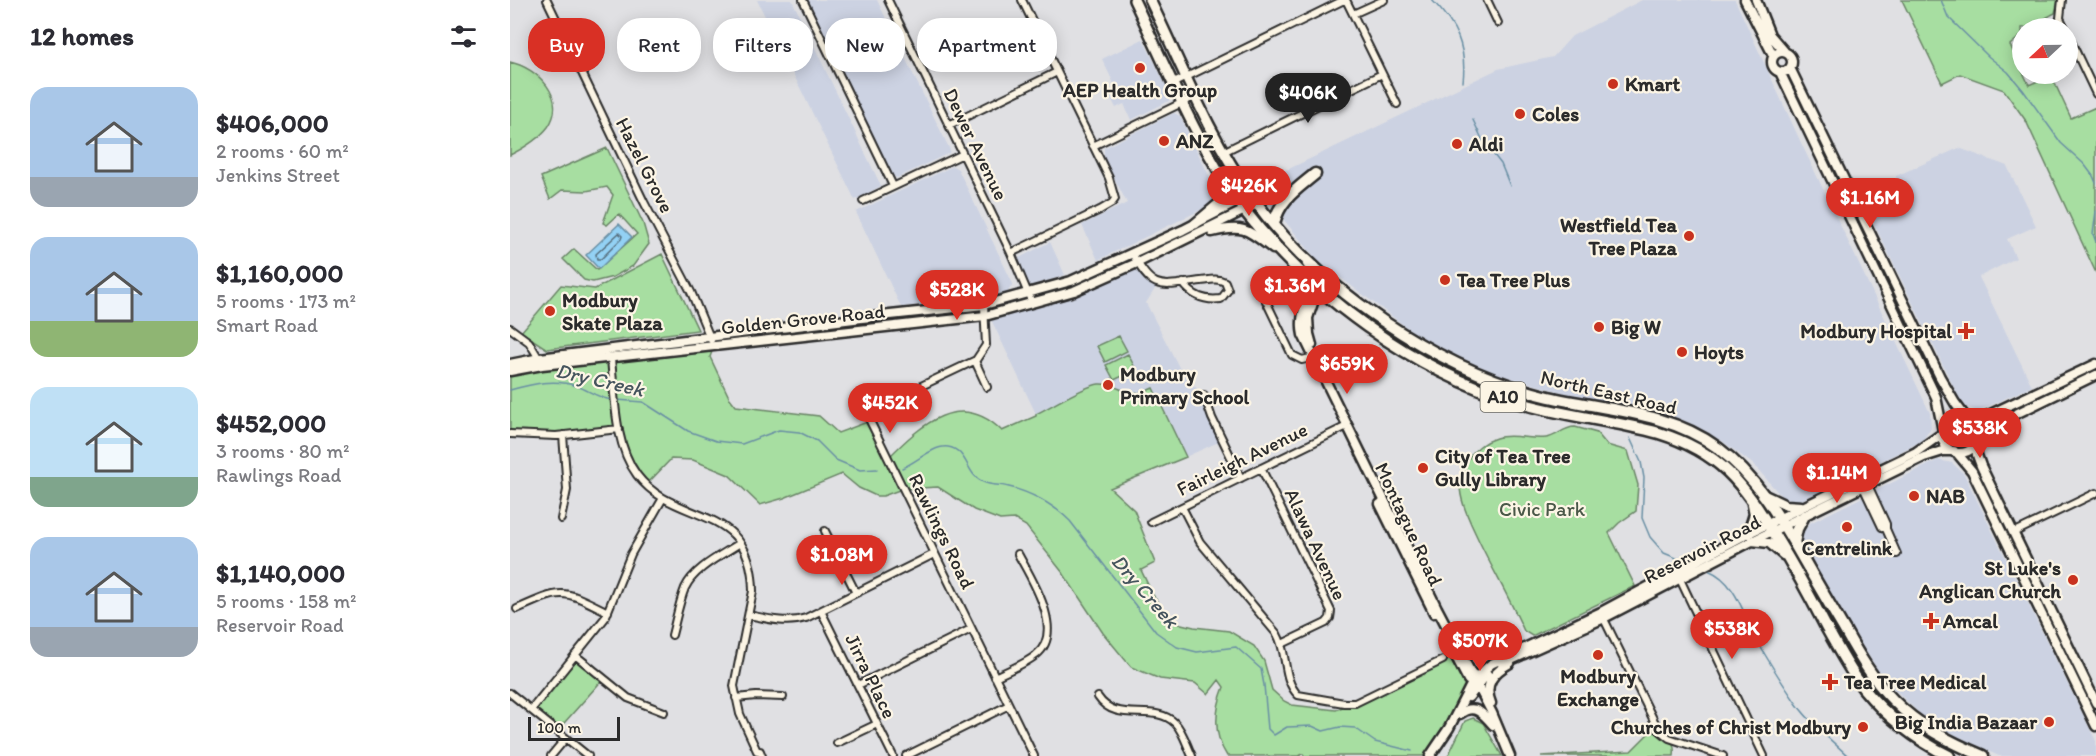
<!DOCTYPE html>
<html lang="en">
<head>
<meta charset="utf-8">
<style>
  :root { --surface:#fff; --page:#f2f2f3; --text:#2b2b33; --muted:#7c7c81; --accent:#d93025 }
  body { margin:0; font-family:Itim,sans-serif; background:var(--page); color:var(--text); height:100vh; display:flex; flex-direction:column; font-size:22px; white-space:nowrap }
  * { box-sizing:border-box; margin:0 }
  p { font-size:20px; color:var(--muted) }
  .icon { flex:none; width:33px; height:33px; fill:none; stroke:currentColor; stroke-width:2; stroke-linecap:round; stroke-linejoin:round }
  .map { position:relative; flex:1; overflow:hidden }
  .panel { display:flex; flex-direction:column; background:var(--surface); width:510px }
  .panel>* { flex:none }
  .hud { position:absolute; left:18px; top:18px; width:570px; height:54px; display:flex; gap:12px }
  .needle { width:39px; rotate:248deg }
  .buttons { position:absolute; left:1502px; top:18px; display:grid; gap:12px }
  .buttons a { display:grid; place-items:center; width:66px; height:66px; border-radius:50%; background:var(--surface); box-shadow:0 3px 15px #0003; font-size:30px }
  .scale { position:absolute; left:18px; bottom:15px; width:92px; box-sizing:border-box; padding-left:6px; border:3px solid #2b2b2b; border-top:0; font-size:16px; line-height:21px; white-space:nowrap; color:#2b2b2b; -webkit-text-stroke:4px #fcf5e5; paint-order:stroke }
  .price { position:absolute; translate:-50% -51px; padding:0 14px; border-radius:21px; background:var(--accent); color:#fff; font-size:20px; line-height:39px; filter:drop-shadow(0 2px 3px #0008) }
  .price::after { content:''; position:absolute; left:50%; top:36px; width:18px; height:14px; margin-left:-9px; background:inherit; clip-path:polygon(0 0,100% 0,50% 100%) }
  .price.current { background:#222; color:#fff }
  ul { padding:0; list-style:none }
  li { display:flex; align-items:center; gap:18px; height:150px; padding:0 30px }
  li span { display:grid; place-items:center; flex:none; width:168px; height:120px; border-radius:18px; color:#555 }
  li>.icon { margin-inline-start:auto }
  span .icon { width:72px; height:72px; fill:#fffc; stroke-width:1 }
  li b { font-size:26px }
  h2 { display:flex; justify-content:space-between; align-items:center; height:72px; padding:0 30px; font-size:26px }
  .tag { padding:0 21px; border-radius:24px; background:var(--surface); box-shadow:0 3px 15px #0003; font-size:21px; line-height:54px }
  .tag.current { background:var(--accent); color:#fff }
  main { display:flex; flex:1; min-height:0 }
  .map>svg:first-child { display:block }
</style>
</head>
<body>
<main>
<section class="panel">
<h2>12 homes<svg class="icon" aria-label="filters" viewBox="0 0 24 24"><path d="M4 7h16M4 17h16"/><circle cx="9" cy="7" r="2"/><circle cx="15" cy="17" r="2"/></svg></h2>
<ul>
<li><span style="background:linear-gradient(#a9c7e8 75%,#9aa5b1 0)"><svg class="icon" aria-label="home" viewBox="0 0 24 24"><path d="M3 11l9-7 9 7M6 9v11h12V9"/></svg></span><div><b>$406,000</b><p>2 rooms · 60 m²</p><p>Jenkins Street</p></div></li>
<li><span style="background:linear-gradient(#a9c7e8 70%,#8fb573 0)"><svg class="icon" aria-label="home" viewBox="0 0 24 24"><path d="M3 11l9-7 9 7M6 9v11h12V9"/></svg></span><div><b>$1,160,000</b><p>5 rooms · 173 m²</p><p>Smart Road</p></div></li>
<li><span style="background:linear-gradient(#bfe0f5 75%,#7fa58c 0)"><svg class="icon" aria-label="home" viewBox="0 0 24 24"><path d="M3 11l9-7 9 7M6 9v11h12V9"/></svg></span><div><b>$452,000</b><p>3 rooms · 80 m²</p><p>Rawlings Road</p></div></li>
<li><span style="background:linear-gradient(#a9c7e8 75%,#9aa5b1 0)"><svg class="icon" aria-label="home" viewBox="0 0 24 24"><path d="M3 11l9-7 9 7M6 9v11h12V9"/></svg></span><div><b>$1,140,000</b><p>5 rooms · 158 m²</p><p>Reservoir Road</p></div></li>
</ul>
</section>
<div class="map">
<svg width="1586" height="756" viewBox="0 0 1586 756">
  <rect width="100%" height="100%" fill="#e0e0e3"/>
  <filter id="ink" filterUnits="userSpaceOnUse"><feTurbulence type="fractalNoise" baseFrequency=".0167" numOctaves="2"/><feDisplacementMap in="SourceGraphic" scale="12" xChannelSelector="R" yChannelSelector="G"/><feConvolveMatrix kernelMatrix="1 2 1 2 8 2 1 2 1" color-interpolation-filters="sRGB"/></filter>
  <g filter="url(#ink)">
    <path fill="#ccd2e2" d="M247 0H282L371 186 345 200Z
      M297 0H367L440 150 439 153 387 178 382 176Z
      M1132 0H1225L1294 149 1420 413 1421 428 1412 441 1290 501 1272 497 1244 465 1212 441 1160 415 1069 397 968 369 916 342 807 260 745 185 988 69 1043 57 1062 36Z
      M633 39 661 96 659 101 621 120 614 104 606 108 598 92 606 88 592 59Z
      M664 113 670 116 707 192 703 204 588 260 572 225 617 203 594 158V148Z
      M1449 148 1497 166 1526 226 1497 239 1506 258 1469 277 1522 386 1468 411 1456 407 1448 396 1354 203 1386 187V176Z
      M443 166 448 169 503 284 497 293 459 300 391 307 346 212Z
      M540 242 555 275 527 285H520L508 264 509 258Z
      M627 263 648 284 636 303 673 375 694 395 713 440 651 468 527 416 479 315 522 303Z
      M1428 460 1442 463 1454 474 1586 741V756H1489L1432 730 1410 714 1371 676 1307 571 1292 540 1294 531 1300 523Z"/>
    <path fill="#a7dea1" stroke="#698466" stroke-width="1.5" d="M1392 0H1548L1545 13C1534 18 1524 28 1512 28V35L1500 45 1519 85 1541 75 1561 118 1586 107V273L1516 121 1494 90 1450 74 1432 83Z
      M0 62C28 68 58 98 38 127 28 140 14 148 0 155Z
      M97 148 133 223 139 244 123 266 103 277 83 282 74 280 53 259 64 249 87 270 127 234 109 214 97 225 93 223 103 195 97 187 76 191 52 190 40 199 31 177Z
      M152 254 188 330 37 349 11 332 51 285 85 289Z
      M609 336 617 351 595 362 587 346Z
      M204 346 200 357 219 397 226 406 309 416 328 433 360 421 379 457C411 425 450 389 492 431L526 416V414C540 407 576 385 589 384 613 383 614 402 643 388L676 457 600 488 624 510 645 563 631 570 643 595 658 617 667 623 684 627 719 631 744 646 754 661 762 690 774 701 782 705 826 710 944 655 961 684 920 756H795L793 754 789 756H717C703 735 705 710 714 687L709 680 698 694 685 683 650 679 621 667 593 633 553 573 516 526 504 519 490 520 464 510 428 487 392 489 373 496H366L349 488 332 474 274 498 250 505 219 475 183 460 161 459 136 485 120 465 109 429 46 436 0 434V371Z
      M618 354 626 370 604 380 596 365Z
      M1065 427 1087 433 1097 445 1118 451 1128 485 1126 511 1109 523 1099 533 1125 586 1022 636 1014 631C1001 601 984 572 969 541 962 526 954 511 951 495 946 470 962 445 986 438 1002 433 1020 440 1036 438 1047 437 1053 427 1065 427Z
      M65 655 94 678 47 731 21 710Z
      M963 718 973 723 992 756H938L955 721Z
      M1146 726C1158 736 1166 740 1164 756H1031L1121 751Z"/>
    <path fill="#93d1f4" stroke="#698fa4" stroke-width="1.5" d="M109 224 122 237 89 269 76 255Z"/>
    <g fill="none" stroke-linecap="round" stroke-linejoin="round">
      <path stroke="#556d7b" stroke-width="1.5" d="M109 233 112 236 111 239 91 259H87L86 254Z"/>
      <path stroke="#698fa4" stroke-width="1.5" d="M922 0C946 25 957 46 953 82
        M1431 0 1438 17 1479 57 1498 72 1513 90 1551 143 1574 164 1583 176 1586 183
        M963 120 973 141 991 164 1000 186
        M1586 211 1583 234 1586 242
        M0 390C22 384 44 378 67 386 80 391 88 398 102 400
        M107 400 133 402 178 431 206 441 232 444 269 430 289 432 307 441 326 460 350 470 367 469
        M1120 438 1131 462 1134 478 1132 518 1140 537 1154 553 1176 562
        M392 468C406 463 423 445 438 447 458 450 456 475 473 482 479 485 488 485 495 486 519 491 543 504 560 521L646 632 667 647 687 652 726 647 751 669 754 685 758 729 764 735 777 727 802 726 813 731 830 727 845 728 865 742 902 751
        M1198 570C1228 582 1234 618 1249 644 1260 664 1273 684 1286 703 1300 723 1320 739 1338 756"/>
      <defs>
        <path id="street" d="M37 0 134 202 181 292 201 340
          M293 0 383 186
          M378 0 501 253 522 303
          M836 0 887 104
          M977 0 988 23
          M1552 0 1550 18 1555 28
          M843 14 874 0
          M1557 33 1586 94
          M664 83 834 0
          M439 125 547 72
          M583 146 686 96
          M713 152 872 74
          M353 201 453 154
          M501 253 590 210 602 203 605 199 599 178 512 0
          M622 253C643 293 651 286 691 281 700 280 707 278 715 282L718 290 711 299C695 301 683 297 673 283
          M756 301 782 355 792 360 805 357
          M474 305 476 345 466 360 369 406 361 412 360 421 524 756
          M0 328 19 342 31 362
          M101 359C105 397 104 444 127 475 166 527 242 501 243 591L224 686 230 714 247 751H250L252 756
          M465 361 477 387
          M694 395 702 418 731 478
          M0 434 46 436 109 429
          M751 468 821 611 820 618 816 623 772 644
          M1358 485 1376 524V529L1387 554
          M1353 487 1372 527 1376 529
          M672 507 690 542 767 634C778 653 772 679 788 695L834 703H845L933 660
          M51 519 57 490 53 435
          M641 522 837 426
          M315 531 346 593
          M1503 533 1586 493
          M1168 575 1254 756
          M7 609C54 588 52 589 98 612
          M311 611 383 756
          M239 615C258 619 277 624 296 618L424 554
          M1092 615 1148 729 1159 738 1213 756
          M162 635C166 620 169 603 175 588 184 568 212 555 230 543
          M65 655 118 698 154 712
          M485 677C498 670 514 665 526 655 556 632 521 578 508 554
          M348 685 461 629
          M0 693 78 756
          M588 697C606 725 644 702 665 723 673 731 677 746 682 756
          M226 698 246 696 273 697
          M21 710 95 618 121 554 153 498
          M327 743 367 724
          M41 756 56 738
          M396 756 499 705"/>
        <path id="secondary" d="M1235 0 1263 55
          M1246 0 1260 35 1274 51
          M1262 62a10 10 0 1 1 20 0a10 10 0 1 1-20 0Z
          M1280 68 1430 377 1445 403 1457 419
          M1270 72 1426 397 1433 431
          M702 232C734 224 738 230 763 249
          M797 264 805 276 808 288 798 318 799 334 802 345
          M796 277C801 297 788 314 793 335L927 608 982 713 1000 756
          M0 364 30 358 352 318 474 305 561 281 673 230 741 195
          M0 371 32 365 475 316 564 291 627 263 747 204
          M1432 435a18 18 0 1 1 36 0a18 18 0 1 1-36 0Z
          M1459 420 1472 418 1586 364
          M1468 438 1477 428 1586 375
          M1466 443 1467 455 1471 466 1586 703
          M1447 453 1462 471 1586 726
          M1255 495 1276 505 1291 506
          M870 504 924 613
          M1242 541 1259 543 1273 555
          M935 636 958 680
          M992 664 1094 618 1242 541 1414 457 1433 451H1444
          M959 697 977 674
          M981 703C973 684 984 672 1000 663
          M950 714C964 703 973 713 983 725
          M920 756 939 728 964 679 981 664 1091 612 1233 536 1406 452 1433 433"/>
        <path id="primary" d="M624 0C658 71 688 147 735 211
          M640 0C672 66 699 136 741 195
          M685 224 711 202 714 182"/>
        <path id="highway" d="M741 195C805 288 930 371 1039 397 1096 410 1160 412 1208 448 1248 478 1271 520 1295 562 1308 585 1321 607 1334 629 1348 654 1363 680 1383 700 1408 726 1440 742 1473 756
          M735 211C800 295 904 371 1007 402 1053 416 1102 420 1149 433 1210 452 1233 483 1265 536 1283 565 1300 596 1316 627 1328 648 1339 670 1354 689 1377 717 1407 740 1439 756
          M764 224C769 200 787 189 805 174
          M1239 533 1245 514 1243 504
          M1284 543 1287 529 1294 516"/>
      </defs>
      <use href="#street" stroke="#2b2b2b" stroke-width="10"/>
      <use href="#secondary" stroke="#2b2b2b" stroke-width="13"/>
      <use href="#primary" stroke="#2b2b2b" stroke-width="14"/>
      <use href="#highway" stroke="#2b2b2b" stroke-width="15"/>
      <use href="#street" stroke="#fcf5e5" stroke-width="6"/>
      <use href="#secondary" stroke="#fcf5e5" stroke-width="8"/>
      <use href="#primary" stroke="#fcf5e5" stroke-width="9"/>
      <use href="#highway" stroke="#fcf5e5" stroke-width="10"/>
    </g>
  </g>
  <g fill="#c8321e" stroke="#fcf5e5" stroke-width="2">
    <circle cx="630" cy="68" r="6"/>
    <circle cx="1103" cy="84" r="6"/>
    <circle cx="1010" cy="114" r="6"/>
    <circle cx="654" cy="141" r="6"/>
    <circle cx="947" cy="144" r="6"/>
    <circle cx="1179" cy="236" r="6"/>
    <circle cx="935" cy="280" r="6"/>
    <circle cx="40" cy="311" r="6"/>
    <circle cx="1089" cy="327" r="6"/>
    <path d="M1453 322h6v6h6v6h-6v6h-6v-6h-6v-6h6z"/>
    <circle cx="1172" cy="352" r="6"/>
    <circle cx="598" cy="385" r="6"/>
    <circle cx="913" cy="468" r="6"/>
    <circle cx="1404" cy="496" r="6"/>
    <circle cx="1337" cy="527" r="6"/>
    <circle cx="1563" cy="580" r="6"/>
    <path d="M1418 612h6v6h6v6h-6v6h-6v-6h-6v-6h6z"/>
    <circle cx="1088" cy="655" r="6"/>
    <path d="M1317 673h6v6h6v6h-6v6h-6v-6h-6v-6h6z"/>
    <circle cx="1539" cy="722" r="6"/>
    <circle cx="1353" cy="727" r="6"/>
  </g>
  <g text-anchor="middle" stroke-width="4.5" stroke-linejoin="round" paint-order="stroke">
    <rect fill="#fcf5e5" stroke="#6a6863" stroke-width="1.5" x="970.5" y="382" width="45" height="30" rx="4.5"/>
    <g font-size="18" font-weight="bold" fill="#2b2b2b">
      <text x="993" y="403">A10</text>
    </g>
    <g font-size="20" font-weight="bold" fill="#2b2b2b" stroke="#fcf5e5" text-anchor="start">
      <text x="1115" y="91">Kmart</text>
      <text x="630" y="97" text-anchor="middle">AEP Health Group</text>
      <text x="1022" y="121">Coles</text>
      <text x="666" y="148">ANZ</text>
      <text x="959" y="151">Aldi</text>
      <text x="1167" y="232" text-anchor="end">Westfield Tea<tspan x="1167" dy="23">Tree Plaza</tspan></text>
      <text x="947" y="287">Tea Tree Plus</text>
      <text x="52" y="307">Modbury<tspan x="52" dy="23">Skate Plaza</tspan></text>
      <text x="1101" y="334">Big W</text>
      <text x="1442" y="338" text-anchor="end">Modbury Hospital</text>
      <text x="1184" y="359">Hoyts</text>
      <text x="610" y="381">Modbury<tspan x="610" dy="23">Primary School</tspan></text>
      <text x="925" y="463">City of Tea Tree<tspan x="925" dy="23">Gully Library</tspan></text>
      <text x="1416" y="503">NAB</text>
      <text x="1337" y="555" text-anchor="middle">Centrelink</text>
      <text x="1551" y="575" text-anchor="end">St Luke's<tspan x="1551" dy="23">Anglican Church</tspan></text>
      <text x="1433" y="628">Amcal</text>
      <text x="1088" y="683" text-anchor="middle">Modbury<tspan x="1088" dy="23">Exchange</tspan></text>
      <text x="1334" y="689">Tea Tree Medical</text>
      <text x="1527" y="729" text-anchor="end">Big India Bazaar</text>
      <text x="1341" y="734" text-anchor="end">Churches of Christ Modbury</text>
    </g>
    <g font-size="20" fill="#2b2b2b" stroke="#fcf5e5">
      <text transform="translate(466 144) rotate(64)" y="7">Dewer Avenue</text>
      <text transform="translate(135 165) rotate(63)" y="7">Hazel Grove</text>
      <text transform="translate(293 319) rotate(-6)" y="7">Golden Grove Road</text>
      <text transform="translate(1099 392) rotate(13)" y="7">North East Road</text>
      <text transform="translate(732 459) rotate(-26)" y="7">Fairleigh Avenue</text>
      <text transform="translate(899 524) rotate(65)" y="7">Montague Road</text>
      <text transform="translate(432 531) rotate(64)" y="7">Rawlings Road</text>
      <text transform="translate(806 544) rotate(65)" y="7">Alawa Avenue</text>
      <text transform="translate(1192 549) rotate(-27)" y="7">Reservoir Road</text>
      <text transform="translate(361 676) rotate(64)" y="7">Jirra Place</text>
    </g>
    <g font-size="20" fill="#4a5848" stroke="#fcf5e5">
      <text x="1032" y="516">Civic Park</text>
    </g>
    <g font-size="21" font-style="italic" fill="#45545d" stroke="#fcf5e5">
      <text transform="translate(90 380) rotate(13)" y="7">Dry Creek</text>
      <text transform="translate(635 591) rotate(49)" y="7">Dry Creek</text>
    </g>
  </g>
</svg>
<div class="buttons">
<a><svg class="needle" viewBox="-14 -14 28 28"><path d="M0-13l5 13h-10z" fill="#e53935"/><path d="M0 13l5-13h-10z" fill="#7c7c81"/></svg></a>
</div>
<div class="scale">100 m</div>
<b class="price current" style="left:798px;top:124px">$406K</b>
<b class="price" style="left:739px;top:217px">$426K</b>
<b class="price" style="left:1360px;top:229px">$1.16M</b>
<b class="price" style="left:785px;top:317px">$1.36M</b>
<b class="price" style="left:447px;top:321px">$528K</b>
<b class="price" style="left:837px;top:395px">$659K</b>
<b class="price" style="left:380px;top:434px">$452K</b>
<b class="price" style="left:1470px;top:459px">$538K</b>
<b class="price" style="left:1327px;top:504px">$1.14M</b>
<b class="price" style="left:332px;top:586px">$1.08M</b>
<b class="price" style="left:1222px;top:660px">$538K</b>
<b class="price" style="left:970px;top:672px">$507K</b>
<div class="hud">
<a class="tag current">Buy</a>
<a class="tag">Rent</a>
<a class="tag">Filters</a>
<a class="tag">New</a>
<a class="tag">Apartment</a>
</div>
</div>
</main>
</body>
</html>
